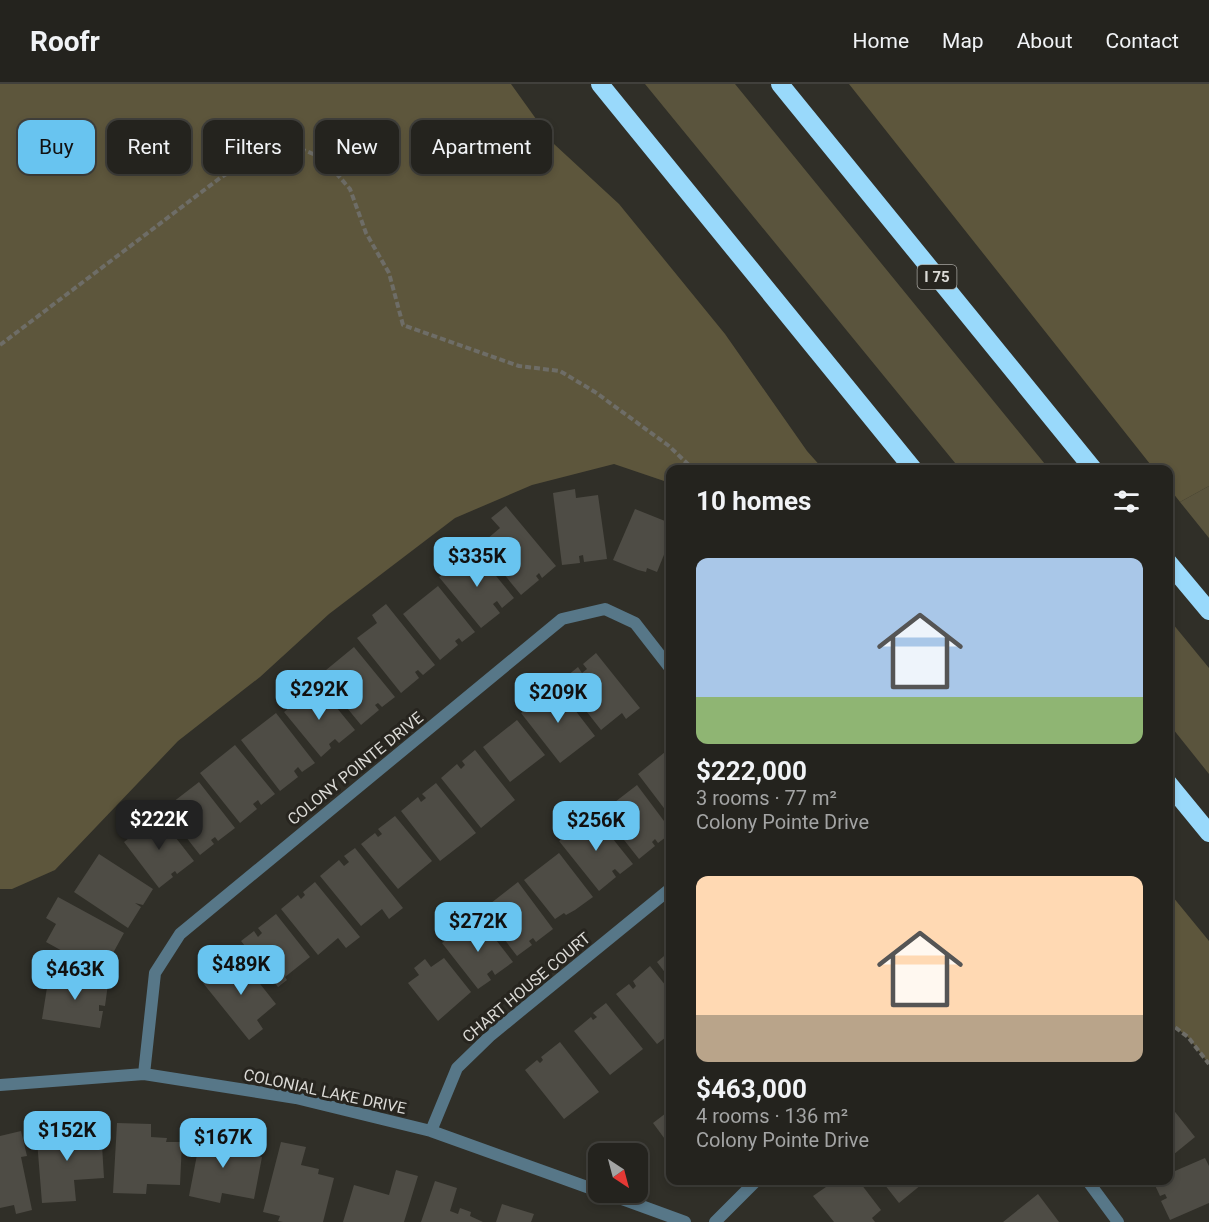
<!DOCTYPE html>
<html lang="en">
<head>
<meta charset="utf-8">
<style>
  :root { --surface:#24231e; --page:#302f2b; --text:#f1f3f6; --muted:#a3a4a4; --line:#41403c; --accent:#68c4f0 }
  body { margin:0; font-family:Roboto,sans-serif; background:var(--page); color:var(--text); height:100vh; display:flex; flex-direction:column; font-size:22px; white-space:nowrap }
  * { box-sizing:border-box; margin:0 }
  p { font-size:20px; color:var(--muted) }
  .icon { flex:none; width:33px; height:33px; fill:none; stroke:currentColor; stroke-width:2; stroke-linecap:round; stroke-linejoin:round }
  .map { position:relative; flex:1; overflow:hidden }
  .details { position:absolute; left:666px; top:381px; width:507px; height:720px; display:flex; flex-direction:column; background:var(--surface); border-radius:12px; box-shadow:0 3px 9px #0003,0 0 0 2px var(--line) }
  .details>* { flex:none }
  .hud { position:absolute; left:18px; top:36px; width:558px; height:54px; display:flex; gap:12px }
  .needle { width:39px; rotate:144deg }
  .fabs { position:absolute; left:588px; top:1059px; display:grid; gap:12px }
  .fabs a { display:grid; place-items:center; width:60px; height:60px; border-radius:12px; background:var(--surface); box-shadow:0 3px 9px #0003,0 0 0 2px var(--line); font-size:30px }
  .price { position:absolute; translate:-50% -51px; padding:0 14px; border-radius:12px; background:var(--accent); color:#111; font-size:20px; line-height:39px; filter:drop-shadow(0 2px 3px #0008) }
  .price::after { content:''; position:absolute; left:50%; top:36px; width:18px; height:14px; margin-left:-9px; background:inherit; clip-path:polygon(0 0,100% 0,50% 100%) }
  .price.active { background:#222; color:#fff }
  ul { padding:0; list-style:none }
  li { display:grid; align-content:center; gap:12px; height:318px; padding:0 30px }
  li span { display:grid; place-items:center; height:186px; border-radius:12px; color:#555 }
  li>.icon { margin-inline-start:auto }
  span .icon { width:108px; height:108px; fill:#fffc; stroke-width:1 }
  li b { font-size:26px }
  h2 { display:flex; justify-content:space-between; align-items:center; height:72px; padding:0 30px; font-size:26px }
  .tag { padding:0 21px; border-radius:12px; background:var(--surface); box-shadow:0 3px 9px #0003,0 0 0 2px var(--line); font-size:21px; line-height:54px }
  .tag.active { background:var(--accent); color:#111 }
  header { display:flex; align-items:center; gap:36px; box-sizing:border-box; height:84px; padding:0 30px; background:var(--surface); border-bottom:2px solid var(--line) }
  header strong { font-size:28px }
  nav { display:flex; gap:33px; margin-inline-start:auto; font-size:21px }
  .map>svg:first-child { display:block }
</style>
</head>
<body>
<header>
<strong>Roofr</strong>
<nav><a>Home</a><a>Map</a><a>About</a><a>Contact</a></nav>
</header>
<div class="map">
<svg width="1209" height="1138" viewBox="0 0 1209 1138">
  <rect width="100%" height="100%" fill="#302f28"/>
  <path fill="#5a543d" d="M645 0H735L1049 385H960Z
    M1209 402V454L1180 418Z
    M1168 534 1209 584V690L1169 640Z"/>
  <path fill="#5d563c" d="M0 0H511L554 60 619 120 725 250 807 367 823 385 670 386V399L614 380 532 401 455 434 329 530 260 593 178 657 55 786 12 805H0Z
    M849 0H1209V402L1180 418 1169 404 1168 386 1154 385Z
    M1168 807 1209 857V980L1188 953 1169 938Z"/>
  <path fill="#4e4c45" d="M575 405 576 414 598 411 607 475 584 478 583 471 579 472 580 479 562 481 553 409Z
    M506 422 556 482 542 494 539 489 536 492 539 496 521 511 480 461 500 444 491 434Z
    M635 425 670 439V456L657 488 647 484 646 488 638 486 613 476Z
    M474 465 514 514 502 524 497 517 493 520 500 529 481 544 439 493Z
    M438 502 475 548 462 558 459 554 455 557 458 561 440 576 403 530Z
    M386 520 435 581 423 591 418 586 415 588 419 594 401 609 357 554 377 539 372 531Z
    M354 563 395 613 382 623 378 619 375 621 379 626 361 641 320 591Z
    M596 569 640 624 626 635 622 629 601 646 562 596 578 583 582 589 587 585 583 580Z
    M555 600 595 652 560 679 521 629 539 614 544 619 547 617 542 610Z
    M318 601 355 646 339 659 335 655 329 660 331 664 321 673 284 628Z
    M276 629 315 679 302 688 298 683 294 687 298 693 280 707 241 656Z
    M517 636 545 671 510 698 483 663Z
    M235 661 275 710 261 721 258 716 253 720 257 725 240 739 200 689Z
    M670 664V732L638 690Z
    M475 666 515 716 481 744 441 694 457 680 461 685 465 681 462 677Z
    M199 698 235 744 218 757 215 753 211 756 214 760 200 771 164 725Z
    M436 699 476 749 440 777 401 727 418 713 421 718 426 714 422 710Z
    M637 701 670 745V750L658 759 655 755 652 758 655 762 639 775 602 728Z
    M593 730 633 780 620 790 615 785 612 787 616 793 599 807 559 757Z
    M158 731 194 777 177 790 175 787 171 790 173 793 159 804 124 758Z
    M395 732 432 777 398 805 361 760 375 749 378 753 382 750 378 745Z
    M355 764 403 824 389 835 382 825 361 842 320 792 339 776 344 782 349 778 344 772Z
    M559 769 593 813 575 826 566 831 564 829 555 835 524 796Z
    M99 770 153 805 143 821 135 819 141 823 128 844 74 808Z
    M315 798 360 853 346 864 338 854 318 871 281 825 298 811 301 815 305 811 303 808Z
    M518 798 553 845 536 858 533 854 529 857 532 861 517 872 482 826Z
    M58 813 124 849 112 871 105 867 103 870 110 874 102 889 46 858 56 840 46 834Z
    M276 830 310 873 285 893 287 896 278 903 241 857 254 847 258 853 262 849 258 844Z
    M479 834 513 878 495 891 492 886 487 890 491 896 478 905 442 859 453 850 456 853Z
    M670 867V895L657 878Z
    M237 871 276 920 257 936 263 945 249 956 203 899 215 889 218 893 224 888 221 884Z
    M444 874 471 908 438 937 408 899 419 891 414 884 425 875 431 883Z
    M650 882 670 907V950L657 960 616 910 629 900 633 905 636 902 633 897Z
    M49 891 108 900 105 922 99 921V927H103L100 944 42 935Z
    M606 919 643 965 610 991 574 947 591 933 593 936 597 933 593 929Z
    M560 958 599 1008 564 1035 525 986 537 976 540 979 543 976 541 973Z
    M1168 1019 1195 1053 1168 1075Z
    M670 1026V1062L653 1039Z
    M117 1039 151 1040V1053L167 1054 166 1058H182L180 1101 147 1100 146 1110 113 1109Z
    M59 1042V1046H70V1057L79 1056 81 1046 87 1044 101 1045 104 1094 74 1096 76 1117 42 1119 36 1044Z
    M202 1045 235 1051 232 1064 262 1073 254 1115 222 1109 220 1119 189 1112Z
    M21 1047 27 1072 21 1073 32 1126 16 1130 14 1121 0 1124V1052Z
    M281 1058 306 1063 301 1081 319 1085 318 1090 334 1094 323 1138H283L278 1137 280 1132 263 1128Z
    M1205 1074 1209 1082V1119L1170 1136 1161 1117 1167 1114 1165 1110 1160 1112 1153 1097 1168 1096V1090Z
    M396 1086 418 1092 404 1138H343L354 1101 389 1111Z
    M836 1096H858L881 1126 872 1134 875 1138H834L813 1112Z
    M881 1096H927L899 1119Z
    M435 1097 457 1104 450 1127 458 1130 460 1124 471 1128 470 1132 483 1138H421Z
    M1038 1110 1059 1138H1003Z
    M502 1120 534 1130 531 1138H496Z"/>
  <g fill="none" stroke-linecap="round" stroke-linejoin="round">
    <path stroke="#6e6d67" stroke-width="4" stroke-dasharray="6 3" stroke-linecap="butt" d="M0 261 220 94 279 56 323 74 350 105 366 149 389 189 403 241 519 282 560 287 595 308 669 362 694 386
      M1168 938 1188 953 1209 980"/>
    <path stroke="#577788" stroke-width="12" d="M144 990 155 889 180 850 562 535 605 525 635 539 670 584
      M0 1001 144 990 296 1014 431 1047 598 1107
      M431 1047 457 984 491 951 670 805
      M1087 1096 1118 1138
      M603 1108 685 1138
      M715 1138 757 1096"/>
    <path stroke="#99d9fb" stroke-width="18" d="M600 0 914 386
      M780 0 1094 386
      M1168 478 1209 527
      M1168 699 1209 749"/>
  </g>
  <g text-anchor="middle" stroke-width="6" stroke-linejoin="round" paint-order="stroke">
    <rect fill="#27251f" stroke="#a5a49f" stroke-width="1.5" x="917.5" y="181" width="39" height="24" rx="4.5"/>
    <g font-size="15" font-weight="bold" fill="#dbdad6">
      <text x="937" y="198">I 75</text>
    </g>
    <g font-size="16" fill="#dbdad6" stroke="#27251f">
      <text transform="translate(355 684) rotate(-39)" y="6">COLONY POINTE DRIVE</text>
      <text transform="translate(526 903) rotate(-40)" y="6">CHART HOUSE COURT</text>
      <text transform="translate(325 1007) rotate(12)" y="6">COLONIAL LAKE DRIVE</text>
    </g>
  </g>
</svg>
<div class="fabs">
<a><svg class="needle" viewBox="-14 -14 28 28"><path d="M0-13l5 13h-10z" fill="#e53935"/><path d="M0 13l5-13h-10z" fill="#a3a4a4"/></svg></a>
</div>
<b class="price" style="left:477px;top:504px">$335K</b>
<b class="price" style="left:319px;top:637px">$292K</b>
<b class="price" style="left:558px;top:640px">$209K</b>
<b class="price active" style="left:159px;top:767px">$222K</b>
<b class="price" style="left:596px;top:768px">$256K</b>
<b class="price" style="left:478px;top:869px">$272K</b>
<b class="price" style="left:241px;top:912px">$489K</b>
<b class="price" style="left:75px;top:917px">$463K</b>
<b class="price" style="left:67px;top:1078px">$152K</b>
<b class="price" style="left:223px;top:1085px">$167K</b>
<div class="hud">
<a class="tag active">Buy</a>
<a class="tag">Rent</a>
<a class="tag">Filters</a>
<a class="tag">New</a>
<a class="tag">Apartment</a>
</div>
<section class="details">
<h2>10 homes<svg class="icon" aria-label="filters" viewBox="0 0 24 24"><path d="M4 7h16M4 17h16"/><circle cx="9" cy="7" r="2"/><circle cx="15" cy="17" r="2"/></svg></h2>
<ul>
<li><span style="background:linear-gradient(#a9c7e8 75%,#8fb573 0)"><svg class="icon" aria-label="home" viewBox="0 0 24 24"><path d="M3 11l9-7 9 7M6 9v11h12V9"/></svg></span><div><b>$222,000</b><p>3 rooms · 77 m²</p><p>Colony Pointe Drive</p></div></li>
<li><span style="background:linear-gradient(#ffd9b3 75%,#b9a48a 0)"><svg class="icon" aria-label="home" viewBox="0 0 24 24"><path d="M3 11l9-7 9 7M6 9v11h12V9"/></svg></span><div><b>$463,000</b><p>4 rooms · 136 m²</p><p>Colony Pointe Drive</p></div></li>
</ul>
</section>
</div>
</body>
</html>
